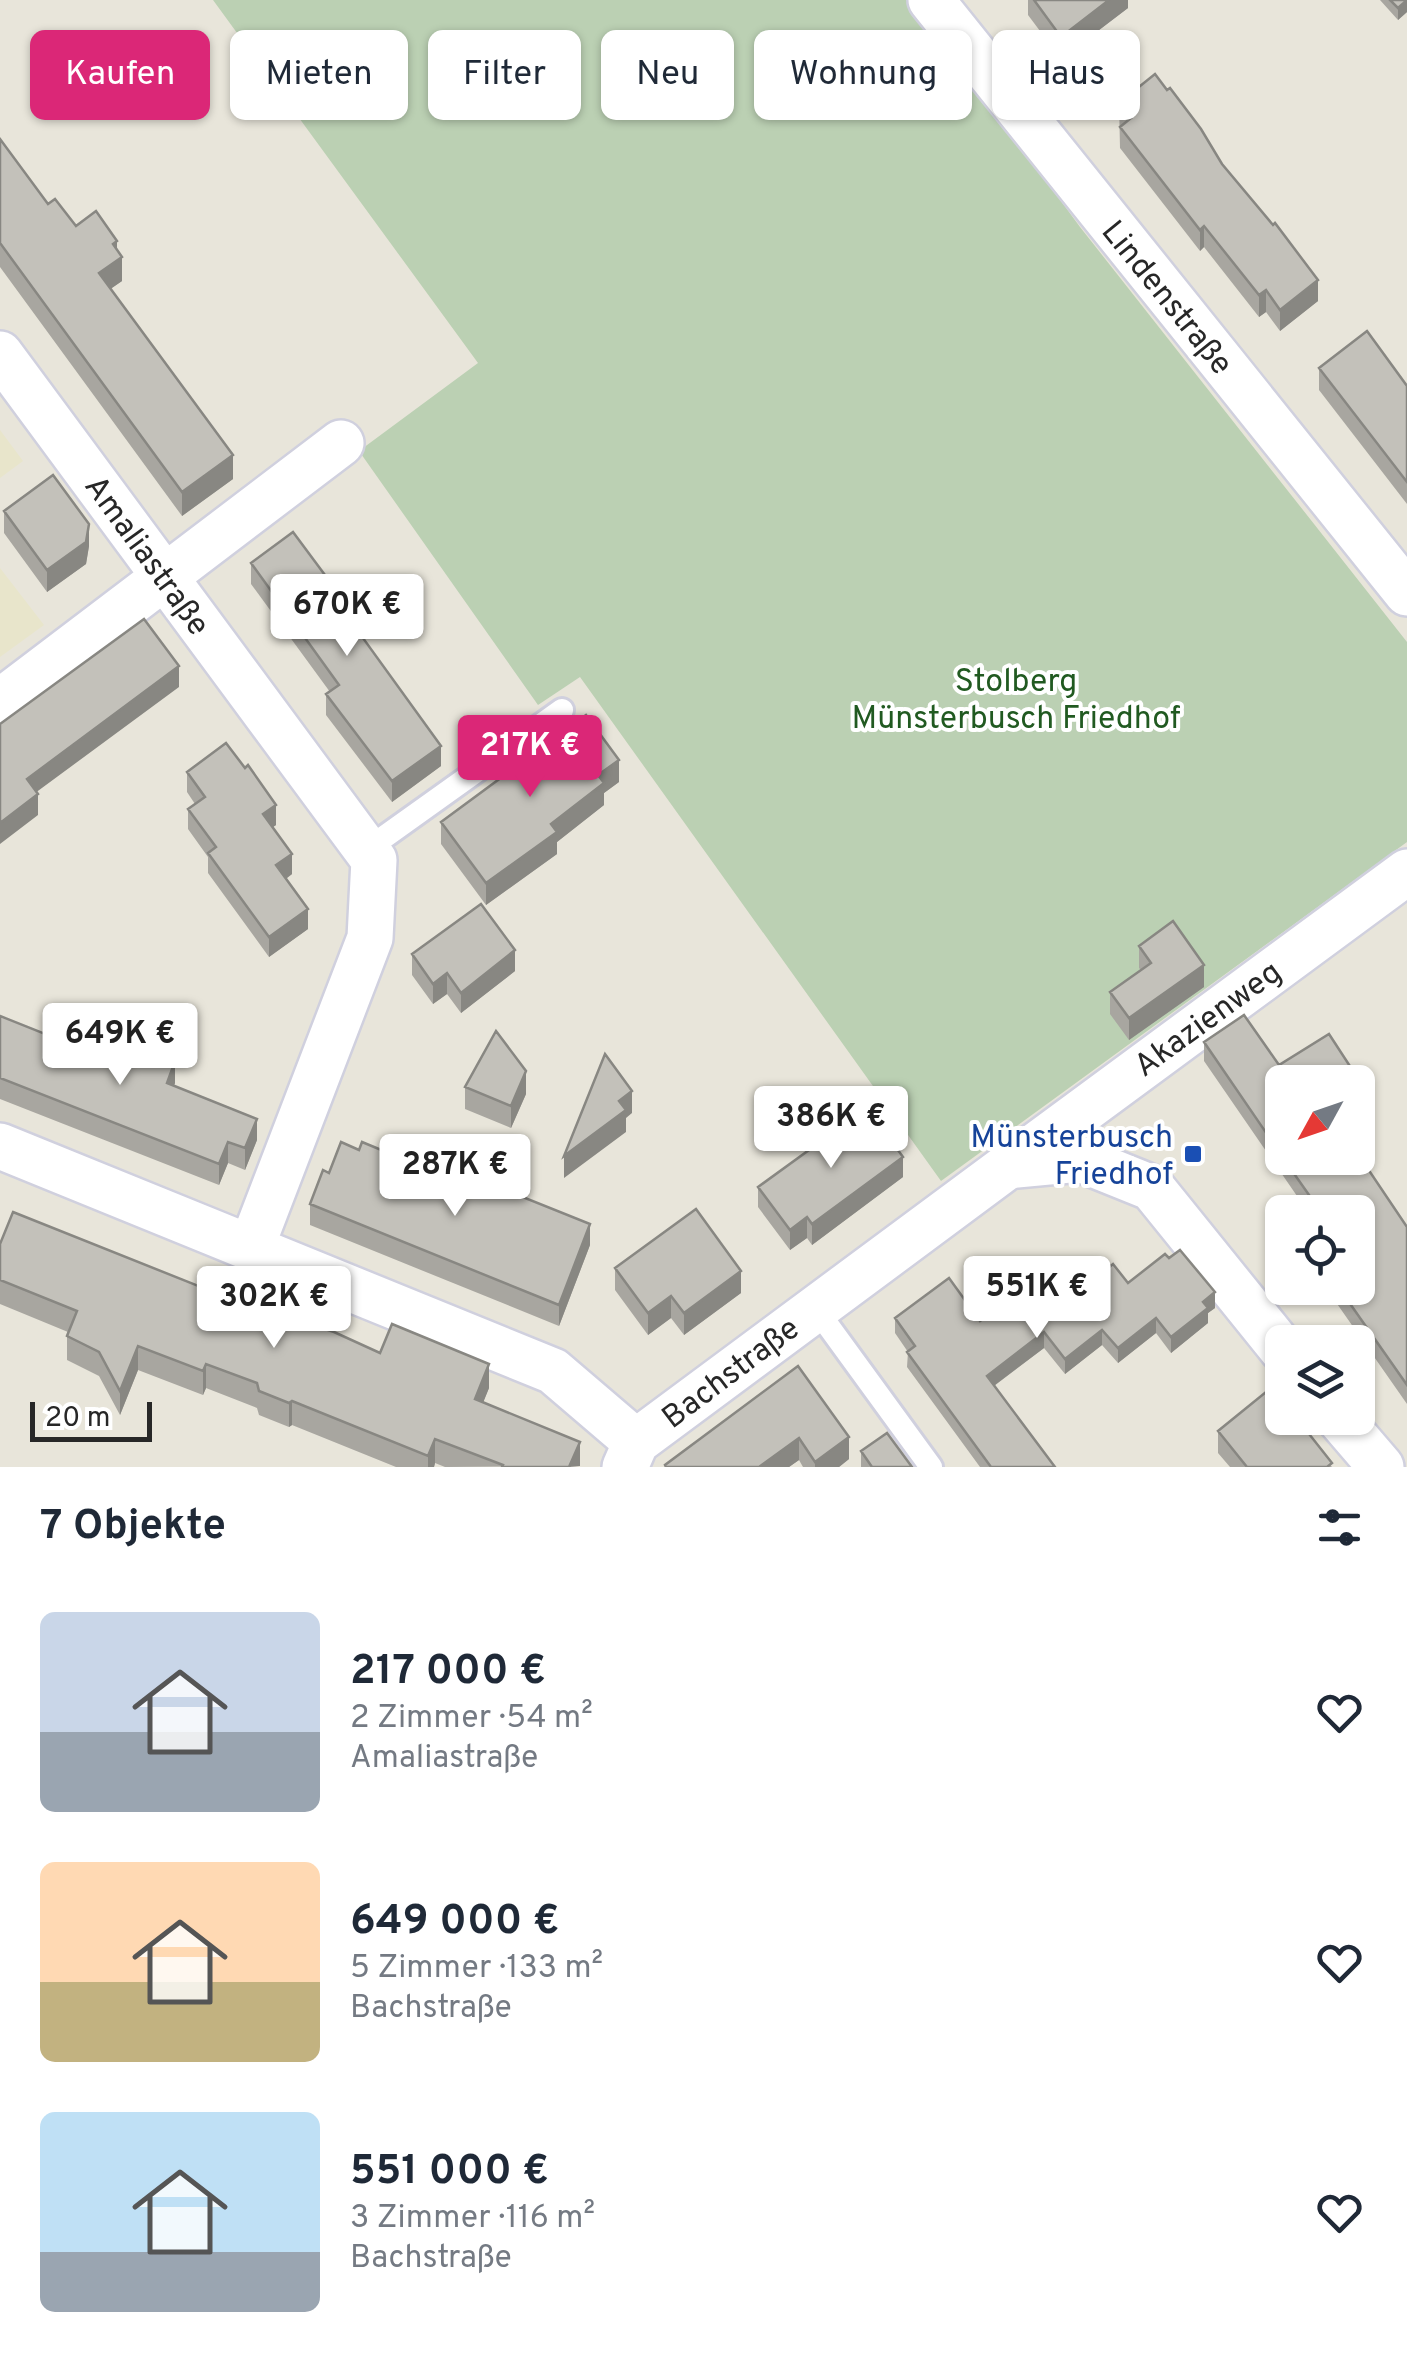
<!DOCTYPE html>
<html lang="de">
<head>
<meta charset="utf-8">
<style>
  :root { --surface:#fff; --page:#f6f6f7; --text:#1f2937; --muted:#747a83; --accent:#db2777 }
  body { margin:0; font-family:Overpass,sans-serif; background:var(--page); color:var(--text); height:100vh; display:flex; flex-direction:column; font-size:38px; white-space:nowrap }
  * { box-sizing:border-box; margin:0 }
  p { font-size:32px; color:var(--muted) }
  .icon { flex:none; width:55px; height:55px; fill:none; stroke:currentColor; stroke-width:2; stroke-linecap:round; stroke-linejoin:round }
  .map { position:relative; height:1467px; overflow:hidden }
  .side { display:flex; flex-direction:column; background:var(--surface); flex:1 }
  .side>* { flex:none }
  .guide { position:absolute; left:30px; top:30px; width:1348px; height:90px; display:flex; gap:20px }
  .needle { width:65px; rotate:230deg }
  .fabs { position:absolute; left:1265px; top:1065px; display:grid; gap:20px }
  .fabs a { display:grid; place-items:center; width:110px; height:110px; border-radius:15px; background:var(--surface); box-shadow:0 2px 8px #0004; font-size:50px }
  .scale { position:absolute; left:30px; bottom:25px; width:122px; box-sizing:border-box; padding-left:10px; border:5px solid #272727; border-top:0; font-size:28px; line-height:35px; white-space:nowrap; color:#272727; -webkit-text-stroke:8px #fff; paint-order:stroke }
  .price { position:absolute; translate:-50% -85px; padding:0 22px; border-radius:10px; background:#fff; color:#222; font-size:32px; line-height:65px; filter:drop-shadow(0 2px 5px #0008) }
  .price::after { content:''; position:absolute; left:50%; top:60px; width:30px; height:22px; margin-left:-15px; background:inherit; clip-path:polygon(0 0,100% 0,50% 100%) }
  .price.on { background:var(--accent); color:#fff }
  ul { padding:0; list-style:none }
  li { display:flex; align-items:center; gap:30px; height:250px; padding:0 40px }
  li span { display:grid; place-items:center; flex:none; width:280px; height:200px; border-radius:15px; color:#555 }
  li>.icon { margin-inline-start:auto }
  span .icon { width:120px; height:120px; fill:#fffc; stroke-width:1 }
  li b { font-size:42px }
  h2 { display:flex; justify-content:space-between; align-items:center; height:120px; padding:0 40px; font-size:42px }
  .pill { padding:0 35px; border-radius:15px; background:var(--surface); box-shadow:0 2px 8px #0004; font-size:35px; line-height:90px }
  .pill.on { background:var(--accent); color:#fff }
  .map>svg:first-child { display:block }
</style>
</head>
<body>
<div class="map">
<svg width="1407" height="1467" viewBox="0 0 1407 1467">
  <rect width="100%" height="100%" fill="#e8e5da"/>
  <path fill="#e8e5cb" d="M0 430 23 461 0 478Z
    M0 568 44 625 0 657Z"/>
  <path fill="#bbd0b3" d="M213 0H914L1080 227 1407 642V842L941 1181 580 677 538 705 359 451 478 363Z"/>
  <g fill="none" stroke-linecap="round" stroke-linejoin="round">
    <defs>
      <path id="service" d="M366 850 562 710
        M816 1309 931 1467"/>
      <path id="minor" d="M931 0 1407 593
        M0 354 374 860 370 938 251 1248
        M0 702 341 443
        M0 1146 553 1371 636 1442
        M1008 1166 1407 872
        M1339 1418 1381 1467
        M625 1467 636 1442 1008 1166 1080 1159 1152 1188 1282 1349"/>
    </defs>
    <use href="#service" stroke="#d0d0de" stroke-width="28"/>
    <use href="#minor" stroke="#d0d0de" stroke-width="50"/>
    <use href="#service" stroke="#fff" stroke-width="22"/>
    <use href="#minor" stroke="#fff" stroke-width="45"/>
  </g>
  <path fill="#a8a6a0" d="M1028 0H1128V8L1061 59 1028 15Z
    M1380 0H1407V12L1398 20Z
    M1119 103 1222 164 1318 301 1280 331 1266 312 1259 317 1204 247 1200 251 1120 148Z
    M0 139 48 204 76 226 117 250 122 281 110 289 233 479 182 516 0 267Z
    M1319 368 1407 386V504L1319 390Z
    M4 511 89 546 86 564 47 592 4 533Z
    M251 563 365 641 441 766 392 802 326 715V694L330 692 251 584Z
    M187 772 276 825 273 827 292 874 286 879 308 929 269 957 208 873V857L188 829V809L195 804 187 792Z
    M619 782 604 793V805L557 842V854L486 905 441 844V822Z
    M1139 946 1204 987 1129 1040 1110 1014V992L1141 970 1139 968Z
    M412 954 515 971 461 1013 447 994 433 1004 412 975Z
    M0 1016 80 1048 175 1083 174 1085 257 1140 245 1170 228 1163 219 1185 0 1099Z
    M1204 1042 1279 1065 1359 1100 1282 1082 1352 1172 1407 1227V1404L1326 1288H1358V1212H1308L1204 1061Z
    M465 1087 526 1094 511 1128 465 1109Z
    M359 1150 590 1245 559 1326 310 1225V1204L329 1173Z
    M903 1177 812 1245 807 1238 790 1250 758 1207V1187Z
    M0 1244 256 1309 380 1353 489 1388 483 1402 580 1466 445 1467 435 1463 434 1467H396L292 1425 289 1427 259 1415 257 1408 206 1388 203 1395 138 1370 120 1415 99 1376 67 1360V1336L68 1332 0 1304Z
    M615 1268 741 1293 684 1335 671 1318 648 1335 615 1290Z
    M1128 1283 1215 1308 1208 1313V1323L1171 1353 1156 1333 1118 1363 1102 1345 1065 1374 1044 1348 994 1386 1055 1467H980L907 1367 908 1352 895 1333V1318L980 1321 1024 1304Z
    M798 1366 849 1459 839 1467H803L799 1460 789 1467H665V1465Z
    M1296 1430 1332 1467H1230L1218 1453V1431Z
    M861 1451 912 1467H861Z"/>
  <path fill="#888782" d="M1109 0H1128V8L1061 59V37Z
    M1407 0V12L1398 20V8Z
    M1204 226V247L1200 251V230Z
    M117 241V260L122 257V281L99 297V273L113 244Z
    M1318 280V301L1280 331V310Z
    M1266 290V312L1259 317V295Z
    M233 455V479L182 516V492Z
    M89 524V546L86 564 47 592V570Z
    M179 666V687L27 799V779Z
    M441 746V766L392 802V781Z
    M619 760V782L604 793V805L557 842V854L486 905V883L551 824 598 775Z
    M38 794V815L0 844V823Z
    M276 805V825L263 834V814Z
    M292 854V874L276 886V865Z
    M308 909V929L269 957V937Z
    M515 950V971L461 1013V993Z
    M1204 965V987L1129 1040V1018Z
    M447 973V994L433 1004V984Z
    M175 1061V1083L167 1104V1083Z
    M526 1071V1094L511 1128V1106Z
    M632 1091V1113L626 1118V1132L564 1178V1156L619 1101Z
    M257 1119V1140L245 1170V1148Z
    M228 1142V1163L219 1185V1164Z
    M903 1157V1177L812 1245V1224Z
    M807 1217V1238L790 1250V1230Z
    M590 1224V1245L559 1326V1305Z
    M741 1271V1293L684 1335V1313Z
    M1215 1292V1308L1208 1313V1323L1171 1353V1337L1203 1302Z
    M671 1296V1318L648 1335V1313Z
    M1156 1318V1333L1118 1363V1348Z
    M1102 1330V1345L1065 1374V1359Z
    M1044 1332V1348L987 1391V1376Z
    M138 1346V1370L120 1415V1391Z
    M206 1364V1388L203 1395V1371Z
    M489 1364V1388L475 1423V1399Z
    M292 1401V1425L289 1427V1403Z
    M849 1437V1459L839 1467H815V1462Z
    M799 1438V1460L789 1467H759Z
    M435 1439V1463L434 1467H428V1456Z
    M580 1442V1466L569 1467Z"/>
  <path fill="#c3c1ba" stroke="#888782" stroke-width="2.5" d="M1034 0H1109L1061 37Z
    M1390 0H1407L1398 8Z
    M1155 74 1167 90 1170 88 1201 129 1222 164 1273 225 1275 223 1318 280 1280 310 1266 290 1259 295 1204 226 1200 230 1120 127 1131 118 1119 103Z
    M0 139 48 204 55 199 76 226 96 211 117 241 113 244 122 257 99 273 233 455 182 492 0 243Z
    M1367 331 1407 386V482L1319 368Z
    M53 475 89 524 86 542 47 570 4 511Z
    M293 532 365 629 360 634 441 746 392 781 326 694 339 685 251 563Z
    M144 619 179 666 27 779 38 794 0 823V724Z
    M586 715 619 760 598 775 604 783 551 824 557 832 486 883 441 822Z
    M226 743 245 768 248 765 276 805 263 814 292 854 276 865 308 909 269 937 208 853 216 847 188 809 205 797 187 772Z
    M481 904 515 950 461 993 447 973 433 984 412 954Z
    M1173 921 1204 965 1129 1018 1110 992 1151 963 1139 946Z
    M1244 1015 1279 1065 1329 1034 1359 1080 1355 1082H1282V1156L1204 1042Z
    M0 1016 80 1048 89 1027 175 1061 167 1083 257 1119 245 1148 228 1142 219 1164 0 1078Z
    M496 1031 526 1071 511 1106 465 1087Z
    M605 1054 632 1091 619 1101 626 1110 564 1156Z
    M867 1108 903 1157 812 1224 807 1217 790 1230 758 1187Z
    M341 1142 359 1150 362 1142 444 1176 448 1167 590 1224 559 1305 310 1204 323 1170 329 1173Z
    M1283 1158H1342L1352 1172 1364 1163 1407 1227V1385L1339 1288H1358V1212H1321Z
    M696 1209 741 1271 684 1313 671 1296 648 1313 615 1268Z
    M13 1212 256 1309 257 1306 334 1332 380 1353 392 1324 489 1364 475 1399 580 1442 569 1467H502L503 1465 435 1439 428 1456 292 1401 289 1403 259 1391 257 1383 206 1364 203 1371 138 1346 120 1391 99 1352 67 1336 77 1311 0 1280V1244Z
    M1180 1250 1215 1292 1203 1302 1208 1308 1171 1337 1156 1318 1118 1348 1102 1330 1065 1359 1044 1332 987 1376 1055 1467H991L907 1352 915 1346 895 1318 949 1278 980 1321 1017 1295 1024 1304 1060 1275 1075 1295 1113 1264 1128 1283 1165 1254 1169 1258Z
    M798 1366 849 1437 815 1462 799 1438 759 1467H666L665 1465Z
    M1266 1392 1282 1413V1418H1286L1296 1430 1302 1425 1332 1463 1327 1467H1247L1218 1431Z
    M887 1433 912 1467H872L861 1451Z"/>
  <rect fill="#1a4fb4" stroke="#fff" stroke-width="4" x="1183" y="1144" width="20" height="20" rx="5"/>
  <g text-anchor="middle" stroke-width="8" stroke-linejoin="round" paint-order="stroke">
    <g font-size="32" fill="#272727" stroke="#fff">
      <text transform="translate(1168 297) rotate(51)" y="11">Lindenstraße</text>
      <text transform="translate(148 555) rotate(54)" y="11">Amaliastraße</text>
      <text transform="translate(1207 1018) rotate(-36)" y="11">Akazienweg</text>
      <text transform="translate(730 1372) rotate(-37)" y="11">Bachstraße</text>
    </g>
    <g font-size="32" fill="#215a21" stroke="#fff">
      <text x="1016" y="691">Stolberg<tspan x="1016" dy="37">Münsterbusch Friedhof</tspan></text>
    </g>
    <g font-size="32" fill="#164399" stroke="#fff" text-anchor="end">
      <text x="1173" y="1147">Münsterbusch<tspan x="1173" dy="37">Friedhof</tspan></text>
    </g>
  </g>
</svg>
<div class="fabs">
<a><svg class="needle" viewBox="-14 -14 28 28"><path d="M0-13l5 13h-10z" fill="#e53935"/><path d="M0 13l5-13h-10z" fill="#747a83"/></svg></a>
<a><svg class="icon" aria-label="locate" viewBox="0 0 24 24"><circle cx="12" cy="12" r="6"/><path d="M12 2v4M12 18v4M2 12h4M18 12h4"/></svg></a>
<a><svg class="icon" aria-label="layers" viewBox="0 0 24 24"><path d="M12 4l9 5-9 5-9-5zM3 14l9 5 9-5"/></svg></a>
</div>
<div class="scale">20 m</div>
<b class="price" style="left:347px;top:659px">670K €</b>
<b class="price on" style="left:530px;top:800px">217K €</b>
<b class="price" style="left:120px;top:1088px">649K €</b>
<b class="price" style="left:831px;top:1171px">386K €</b>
<b class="price" style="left:455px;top:1219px">287K €</b>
<b class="price" style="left:1037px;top:1341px">551K €</b>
<b class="price" style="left:274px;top:1351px">302K €</b>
<div class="guide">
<a class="pill on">Kaufen</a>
<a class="pill">Mieten</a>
<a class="pill">Filter</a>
<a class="pill">Neu</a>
<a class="pill">Wohnung</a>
<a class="pill">Haus</a>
</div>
</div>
<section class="side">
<h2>7 Objekte<svg class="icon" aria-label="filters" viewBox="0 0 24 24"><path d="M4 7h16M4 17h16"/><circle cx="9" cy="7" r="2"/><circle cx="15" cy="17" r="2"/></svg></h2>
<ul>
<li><span style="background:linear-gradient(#c9d6e8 60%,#9aa5b1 0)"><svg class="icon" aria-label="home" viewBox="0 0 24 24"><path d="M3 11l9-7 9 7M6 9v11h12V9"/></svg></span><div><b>217 000 €</b><p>2 Zimmer · 54 m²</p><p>Amaliastraße</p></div><svg class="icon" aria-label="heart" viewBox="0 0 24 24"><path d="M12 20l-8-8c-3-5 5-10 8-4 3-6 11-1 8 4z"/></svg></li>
<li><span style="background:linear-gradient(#ffd9b3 60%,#c2b280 0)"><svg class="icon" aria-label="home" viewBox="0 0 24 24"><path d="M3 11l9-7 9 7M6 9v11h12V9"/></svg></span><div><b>649 000 €</b><p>5 Zimmer · 133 m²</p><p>Bachstraße</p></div><svg class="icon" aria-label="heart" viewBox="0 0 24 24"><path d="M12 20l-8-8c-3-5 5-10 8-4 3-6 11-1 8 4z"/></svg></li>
<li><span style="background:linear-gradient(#bfe0f5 70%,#9aa5b1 0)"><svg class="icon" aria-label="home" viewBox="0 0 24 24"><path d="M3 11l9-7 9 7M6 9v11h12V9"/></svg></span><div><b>551 000 €</b><p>3 Zimmer · 116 m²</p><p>Bachstraße</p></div><svg class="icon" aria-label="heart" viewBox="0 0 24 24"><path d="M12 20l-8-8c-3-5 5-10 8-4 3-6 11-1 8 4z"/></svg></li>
</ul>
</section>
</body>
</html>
